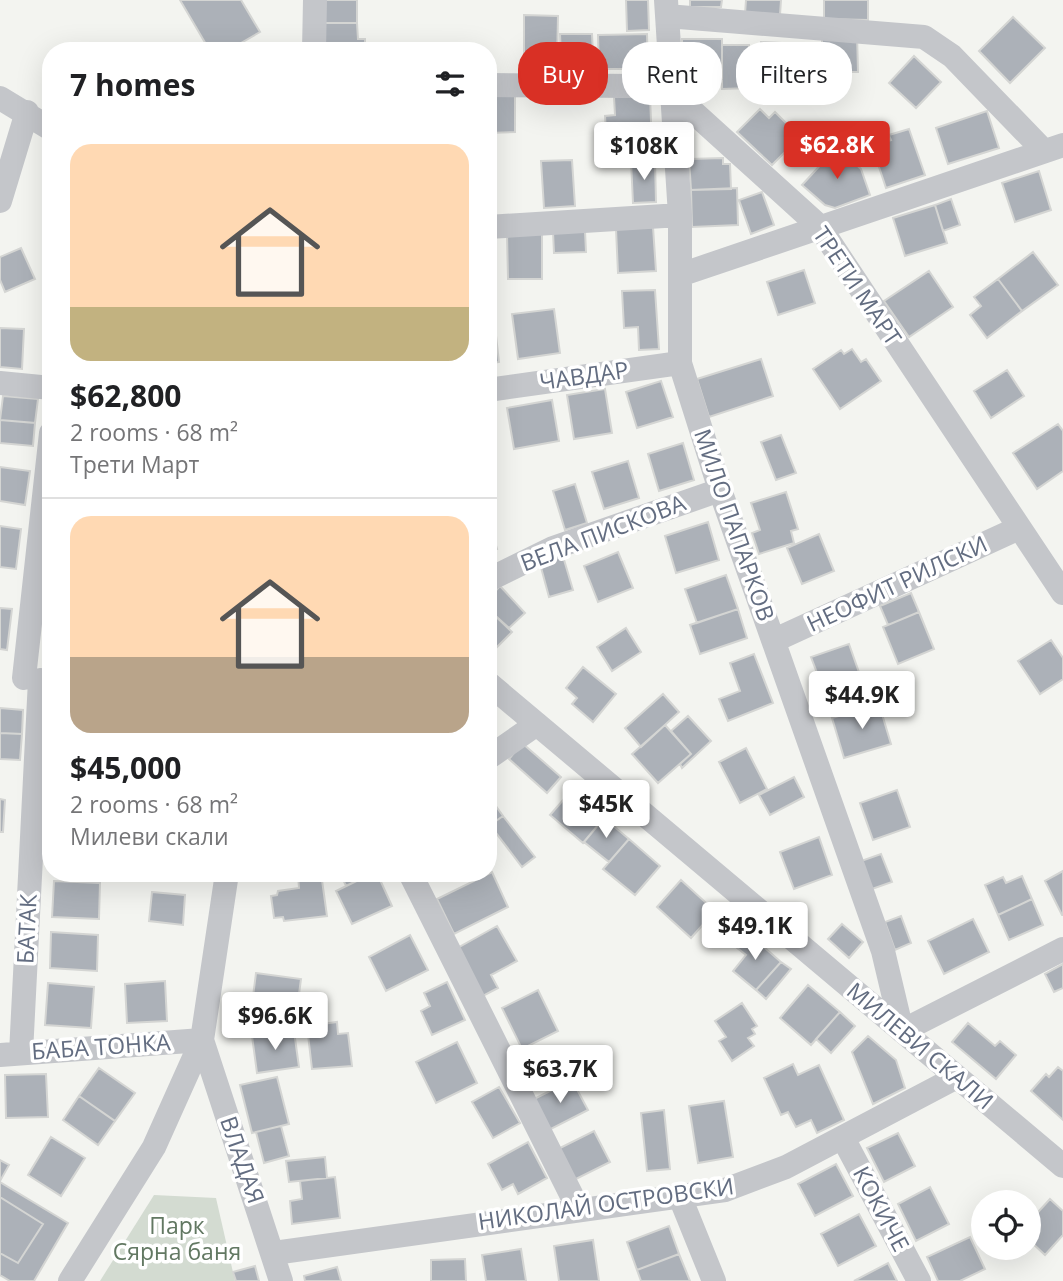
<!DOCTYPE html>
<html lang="en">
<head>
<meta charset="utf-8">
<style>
  :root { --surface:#fff; --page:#f6f6f6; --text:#202124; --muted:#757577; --line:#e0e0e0; --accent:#d93025 }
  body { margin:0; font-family:"Open Sans",sans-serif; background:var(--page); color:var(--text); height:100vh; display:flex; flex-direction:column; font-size:26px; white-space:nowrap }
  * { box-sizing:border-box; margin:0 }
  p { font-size:23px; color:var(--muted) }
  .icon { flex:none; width:38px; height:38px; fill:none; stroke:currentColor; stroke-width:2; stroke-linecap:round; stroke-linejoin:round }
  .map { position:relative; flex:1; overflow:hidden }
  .sheet { position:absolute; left:42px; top:42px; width:455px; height:840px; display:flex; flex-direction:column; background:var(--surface); border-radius:28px; box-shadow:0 7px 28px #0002 }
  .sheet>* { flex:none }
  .guide { position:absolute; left:518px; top:42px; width:439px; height:63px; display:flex; gap:14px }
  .tools { position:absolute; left:971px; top:1190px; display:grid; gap:14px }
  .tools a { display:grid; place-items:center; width:70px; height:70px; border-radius:50%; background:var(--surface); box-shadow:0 7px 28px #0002; font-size:35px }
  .price { position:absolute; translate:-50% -60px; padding:0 16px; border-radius:7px; background:#fff; color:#222; font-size:23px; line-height:46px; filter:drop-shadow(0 2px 4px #0008) }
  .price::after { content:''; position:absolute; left:50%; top:42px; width:21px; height:16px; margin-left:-10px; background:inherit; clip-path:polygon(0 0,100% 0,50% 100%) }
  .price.active { background:var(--accent); color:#fff }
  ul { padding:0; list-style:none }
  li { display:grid; align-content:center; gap:14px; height:371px; padding:0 28px }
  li+li { border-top:2px solid var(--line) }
  li span { display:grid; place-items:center; height:217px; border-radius:21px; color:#555 }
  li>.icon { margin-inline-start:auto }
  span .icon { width:126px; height:126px; fill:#fffc; stroke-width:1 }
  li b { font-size:30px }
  h2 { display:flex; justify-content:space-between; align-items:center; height:84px; padding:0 28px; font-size:30px }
  .tag { padding:0 24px; border-radius:28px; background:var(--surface); box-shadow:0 7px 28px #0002; font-size:24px; line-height:63px }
  .tag.active { background:var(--accent); color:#fff }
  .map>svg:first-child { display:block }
</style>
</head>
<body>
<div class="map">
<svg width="1063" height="1281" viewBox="0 0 1063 1281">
  <rect width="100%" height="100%" fill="#f3f4f0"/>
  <path fill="#d3dbd1" d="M154 1195 216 1198 235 1281H100Z"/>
  <path fill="#acb1b8" stroke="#d4d5d3" stroke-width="2" d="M180 0H241L260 32 227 51H210Z
    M322 0H357V23H322Z
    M626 0H648L649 30 627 31Z
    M690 0H722L721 7H690Z
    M746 0H781L780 15 745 14Z
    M824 0H868V20L824 19Z
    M524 15 558 16 557 61 524 60Z
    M1013 17 1045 48 1010 83 979 51Z
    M322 23H357L358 39H365V51H322Z
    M822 33H857L858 72H822Z
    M560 34H592L593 55H561Z
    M647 34 648 69H599L598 35Z
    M682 39H722V78L682 79Z
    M761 42 801 44 799 81 759 79Z
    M722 45H749L750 88 722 89Z
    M914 56 941 82 916 108 889 83Z
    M488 96H515V132L488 133Z
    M650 96 652 146 607 148 605 116 615 115 614 97Z
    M760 109 769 118 775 112 800 137 772 165 737 132Z
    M987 111 999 148 948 164 936 128Z
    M909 129 925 175 886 188 872 146 891 140 889 135Z
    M837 147 861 169 870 195 835 208 825 205 802 185Z
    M723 158V164H730L731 189 691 190 689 159Z
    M572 160 575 206 544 208 541 161Z
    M631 161H655L656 202 633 203Z
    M1039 171 1051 210 1015 222 1002 183Z
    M737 188 738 225 692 227 691 190Z
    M762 192 774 225 751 234 739 200Z
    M951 199 960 225 943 231 935 205Z
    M935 205 947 243 905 256 893 218Z
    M653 227 656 271 618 273 616 229Z
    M585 231 586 252 554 253 553 232Z
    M507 234H542V279H508Z
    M21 248 35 279 5 292 0 280V257Z
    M1033 252 1058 285 1022 311 998 279Z
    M804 270 815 303 778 315 767 282Z
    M929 271 953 307 909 337 884 301Z
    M998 279 1022 311 987 338 970 315 981 306 974 297Z
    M655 290 659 349 639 350 638 327 624 328 622 291Z
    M554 309 560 353 518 359 512 314Z
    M488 318H494L499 362 488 364Z
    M0 328 24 329 22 369 0 367Z
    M852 349 861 362 866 359 881 381 840 409 813 369 841 350 844 354Z
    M761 359 773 396 709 417 697 379Z
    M1007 370 1024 396 991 418 974 391Z
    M661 381 673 417 637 428 626 392Z
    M605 389 612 433 574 439 567 395Z
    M3 396 38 399 35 423 0 420Z
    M552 400 559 441 514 449 507 408Z
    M0 420 35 423 33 446 0 443Z
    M1058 424 1063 431V471L1037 489 1013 453Z
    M781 435 796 473 776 480 761 442Z
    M683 443 694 480 659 491 648 454Z
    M628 461 639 498 604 509 592 472Z
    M0 467 30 471 25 505 0 501Z
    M575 484 587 523 565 530 553 491Z
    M786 492 798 529 791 531 794 543 759 554 752 533 760 530 751 503Z
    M488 516 497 549 488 551Z
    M708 522 719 560 676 573 665 536Z
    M0 526 21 529 16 569 0 567Z
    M819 534 834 571 802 584 787 548Z
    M618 552 633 588 598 602 584 566Z
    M562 553 573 590 549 597 539 560Z
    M726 575 738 609 697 623 685 589Z
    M500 586 525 613 509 628 488 609V599Z
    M51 589V651H44Z
    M911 593 919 612 888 625 880 606Z
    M0 608 12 609 7 650 0 649Z
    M488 609 512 632 488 656Z
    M738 609 747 638 700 654 690 625Z
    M919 612 934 649 898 664 883 627Z
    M626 628 641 652 612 671 597 647Z
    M1051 640 1063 658V679L1040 694 1018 661Z
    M849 644 862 681 825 694 811 657Z
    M754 654 773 703 728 721 719 699 740 691 730 663Z
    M583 667 616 694 593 722 572 704 577 698 566 688Z
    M663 694 679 712 641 747 625 728Z
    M879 704 891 744 844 758 832 718Z
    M0 708 23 710 22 734 0 733Z
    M688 716 711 741 682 768 680 764 691 754 671 731Z
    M665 725 691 754 658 783 632 754Z
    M0 733 22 734 20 760 0 759Z
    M522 743 561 777 547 793 509 759Z
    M746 748 767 789 740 803 719 762Z
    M794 777 804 797 770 815 759 795Z
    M572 790 604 818 583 843 550 815Z
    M897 790 910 827 873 840 860 803Z
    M488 795 503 816 490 825 488 822Z
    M0 799 5 800 3 832H0Z
    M503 816 535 857 522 867 490 825Z
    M604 818 629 839 609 862 584 842Z
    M819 837 832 875 794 889 780 852Z
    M629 839 660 866 635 895 603 869Z
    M881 854 892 882 872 889 861 861Z
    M1063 871V915H1062L1045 881Z
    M492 872 508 907 454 934 437 899Z
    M321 873 327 916 284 921 283 917 274 918 271 896 277 895 278 891 299 888 298 875Z
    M340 873H373L346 886Z
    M373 873H377L392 906 352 924 336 891Z
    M1022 876 1032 899 998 915 985 885 1003 877 1006 883Z
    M681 880 715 911 691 938 657 907Z
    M54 881 100 883 99 919 52 917Z
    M152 892 185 895 183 925 149 921Z
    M1032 899 1043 925 1009 940 998 915Z
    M901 916 911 943 895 950 885 922Z
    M729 917 748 933 736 947 717 931Z
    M973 919 989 952 944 974 928 941Z
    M842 924 863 942 849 958 828 939Z
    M497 926 517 961 491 975 498 988 481 997 454 950Z
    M51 932 98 935 97 971 50 968Z
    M748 933 781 962 756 990 733 971 746 955 736 947Z
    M410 935 428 970 386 991 369 957Z
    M781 962 791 969 766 999 756 990Z
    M1063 964V988L1054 992 1045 974Z
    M256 973 301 979 296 1017 251 1012Z
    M165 981 167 1021 127 1023 125 984Z
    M447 982 465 1020 432 1035 421 1011 430 1006 424 993Z
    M48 983 94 987 91 1028 45 1025Z
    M808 985 840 1012 811 1045 780 1018Z
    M538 990 558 1031 522 1049 502 1008Z
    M742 1003 757 1026 752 1029 755 1034 748 1038 754 1046 732 1061 719 1041 726 1037 715 1021Z
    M840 1012 855 1026 831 1053 816 1039Z
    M337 1022 338 1034 348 1033 352 1066 312 1069 307 1026Z
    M968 1023 995 1046 1000 1041 1016 1055 996 1079 952 1042Z
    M294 1031 299 1067 257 1073 252 1036Z
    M868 1036 896 1060 905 1088 873 1104 852 1052Z
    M457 1042 477 1083 436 1103 416 1062Z
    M793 1064 798 1075 819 1065 844 1120 817 1133 811 1120 796 1127 788 1112 781 1115 764 1078Z
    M1058 1067 1063 1071V1120L1031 1091 1046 1074 1049 1077Z
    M99 1068 135 1093 115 1121 79 1096Z
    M46 1074 48 1117 6 1118 5 1075Z
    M277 1077 289 1124 252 1133 240 1085Z
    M572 1080 588 1110 547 1131 532 1100Z
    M499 1087 520 1123 493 1138 472 1102Z
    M79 1096 115 1121 98 1145 63 1120Z
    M724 1101 733 1157 698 1163 689 1106Z
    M664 1110 670 1169 647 1171 641 1113Z
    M281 1126 289 1156 264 1163 256 1132Z
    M594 1131 610 1162 574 1180 558 1149Z
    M898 1133 915 1166 884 1182 867 1148Z
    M51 1137 85 1158 61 1196 28 1175Z
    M528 1142 547 1178 518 1194 513 1184 502 1190 488 1164Z
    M325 1157 327 1178 289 1182 286 1161Z
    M0 1160 9 1165 0 1181Z
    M836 1164 853 1196 815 1216 798 1184Z
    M335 1177 340 1218 292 1224 290 1201 302 1199 300 1181Z
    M0 1182 68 1223 34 1281H10L0 1275Z
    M930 1187 949 1224 916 1241 898 1204Z
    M0 1197 43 1224 18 1263 0 1253Z
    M1050 1199 1063 1211V1235L1045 1255 1029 1240V1222Z
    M859 1214 876 1246 838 1266 821 1234Z
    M669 1226 679 1254 637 1270 627 1242Z
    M970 1237 985 1269 960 1281H938L927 1257Z
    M593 1240 599 1281H559L554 1246Z
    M521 1249 526 1281H486L482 1255Z
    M679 1254 690 1281H641L637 1270Z
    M465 1259 466 1281H431V1260Z
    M888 1263 897 1281H854Z
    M255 1266 259 1281H236L233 1272Z
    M337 1267 341 1281H305L304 1276Z"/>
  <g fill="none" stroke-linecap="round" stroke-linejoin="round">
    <path stroke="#c4c6ca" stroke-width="24" d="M666 0 680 215V363L720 490 883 951 902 1031 1063 949
      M667 16 924 37 952 56 1044 151
      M314 51 315 0
      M488 85 647 86 670 91 819 226 1063 593
      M0 98 51 129
      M0 201 27 112
      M488 227 680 215
      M680 275 1063 145
      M0 383 51 388
      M488 390 680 363
      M488 580 553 548 720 490
      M775 640 1019 528
      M24 678 51 433
      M488 683 1063 1166
      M488 758 537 724
      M410 873 578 1208
      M21 1053 40 680
      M0 1055 202 1040 281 1281
      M843 1138 919 1281
      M680 1197 714 1281
      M274 1253 725 1190 786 1167 957 1077
      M70 1281 154 1147 202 1040 227 873"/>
  </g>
  <g text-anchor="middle" stroke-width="7" stroke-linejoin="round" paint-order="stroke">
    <g font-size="23" fill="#636d81" stroke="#fff">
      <text transform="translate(857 286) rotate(56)" y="8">ТРЕТИ МАРТ</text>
      <text transform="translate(584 376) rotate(-8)" y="8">ЧАВДАР</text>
      <text transform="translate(734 525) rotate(71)" y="8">МИЛО ПАПАРКОВ</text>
      <text transform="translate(603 533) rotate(-21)" y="8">ВЕЛА ПИСКОВА</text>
      <text transform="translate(897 584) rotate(-25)" y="8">НЕОФИТ РИЛСКИ</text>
      <text transform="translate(27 929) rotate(-87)" y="8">БАТАК</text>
      <text transform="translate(920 1046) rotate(40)" y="8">МИЛЕВИ СКАЛИ</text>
      <text transform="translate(101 1047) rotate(-4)" y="8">БАБА ТОНКА</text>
      <text transform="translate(242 1160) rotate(71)" y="8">ВЛАДАЯ</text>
      <text transform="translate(606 1204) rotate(-8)" y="8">НИКОЛАЙ ОСТРОВСКИ</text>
      <text transform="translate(881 1209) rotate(62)" y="8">КОКИЧЕ</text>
    </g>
    <g font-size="23" fill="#627862" stroke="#fff">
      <text x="177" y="1234">Парк<tspan x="177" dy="26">Сярна баня</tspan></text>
    </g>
  </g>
</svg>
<div class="tools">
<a><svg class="icon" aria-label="locate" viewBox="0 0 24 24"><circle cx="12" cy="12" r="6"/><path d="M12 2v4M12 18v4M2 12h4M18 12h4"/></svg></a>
</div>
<b class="price active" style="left:837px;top:181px">$62.8K</b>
<b class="price" style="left:644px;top:182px">$108K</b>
<b class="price" style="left:862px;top:731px">$44.9K</b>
<b class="price" style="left:606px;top:840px">$45K</b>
<b class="price" style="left:755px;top:962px">$49.1K</b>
<b class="price" style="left:275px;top:1052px">$96.6K</b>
<b class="price" style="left:560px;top:1105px">$63.7K</b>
<div class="guide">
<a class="tag active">Buy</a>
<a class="tag">Rent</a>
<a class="tag">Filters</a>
</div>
<section class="sheet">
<h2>7 homes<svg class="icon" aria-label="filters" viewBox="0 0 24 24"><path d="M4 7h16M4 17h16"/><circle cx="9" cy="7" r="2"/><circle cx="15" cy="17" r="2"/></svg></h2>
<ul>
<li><span style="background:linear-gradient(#ffd9b3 75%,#c2b280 0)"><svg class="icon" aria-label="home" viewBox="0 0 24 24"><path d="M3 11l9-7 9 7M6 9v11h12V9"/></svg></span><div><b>$62,800</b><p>2 rooms · 68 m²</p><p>Трети Март</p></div></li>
<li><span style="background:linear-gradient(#ffd9b3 65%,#b9a48a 0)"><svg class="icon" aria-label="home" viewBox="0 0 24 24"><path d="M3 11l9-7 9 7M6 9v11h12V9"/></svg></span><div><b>$45,000</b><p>2 rooms · 68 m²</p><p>Милеви скали</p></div></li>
</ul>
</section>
</div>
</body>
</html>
